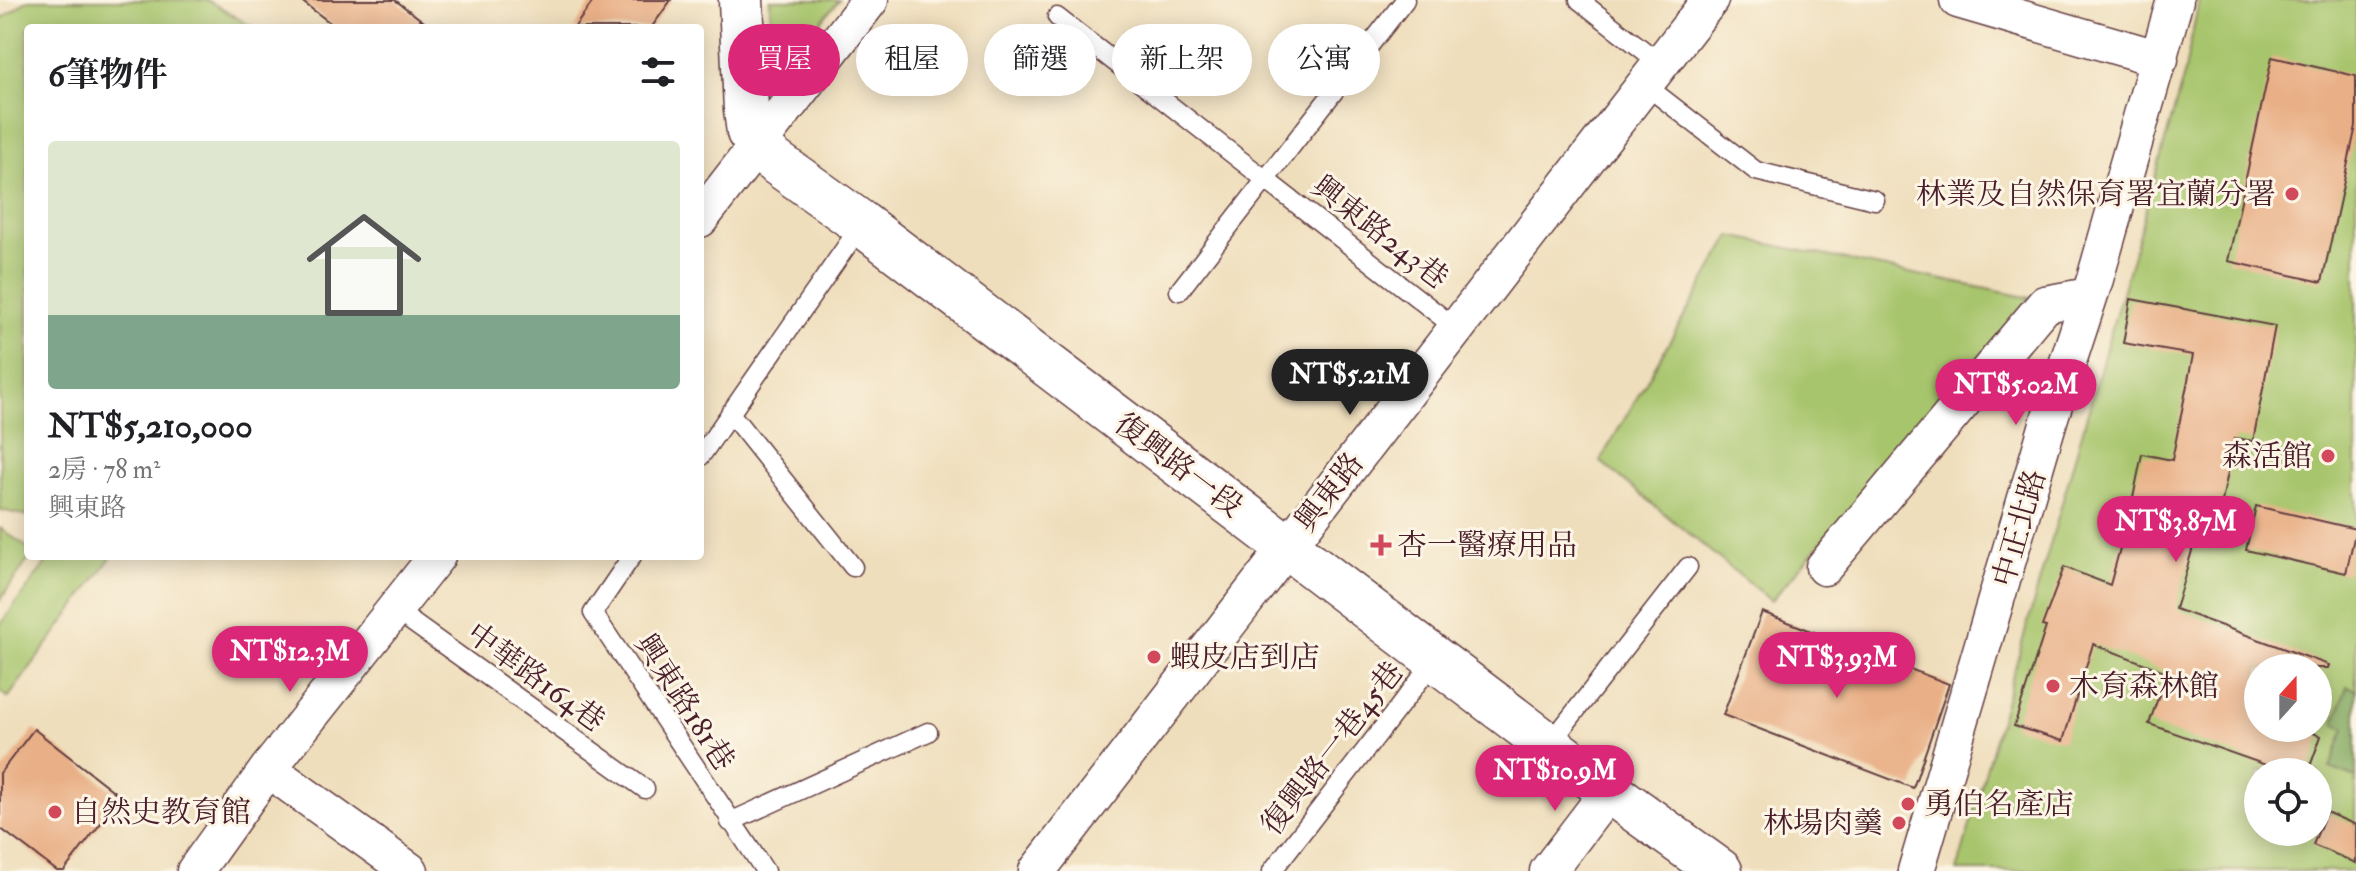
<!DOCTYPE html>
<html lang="zh-TW">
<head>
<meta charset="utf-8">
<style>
  :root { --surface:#fff; --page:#f2f2f2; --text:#202124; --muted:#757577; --accent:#db2777 }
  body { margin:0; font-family:"IM FELL Double Pica","Noto Serif TC",serif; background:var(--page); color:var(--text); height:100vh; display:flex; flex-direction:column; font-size:30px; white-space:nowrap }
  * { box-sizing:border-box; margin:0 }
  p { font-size:26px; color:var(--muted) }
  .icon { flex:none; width:44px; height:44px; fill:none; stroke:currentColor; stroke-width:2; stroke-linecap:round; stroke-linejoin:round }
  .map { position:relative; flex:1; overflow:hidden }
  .drawer { position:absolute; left:24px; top:24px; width:680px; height:536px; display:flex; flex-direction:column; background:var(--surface); border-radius:8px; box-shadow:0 4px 20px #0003 }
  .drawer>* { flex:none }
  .guide { position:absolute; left:728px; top:24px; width:760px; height:72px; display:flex; gap:16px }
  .needle { width:52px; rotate:21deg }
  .fabs { position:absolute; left:2244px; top:654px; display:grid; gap:16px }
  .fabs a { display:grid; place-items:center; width:88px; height:88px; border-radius:50%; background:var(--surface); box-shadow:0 4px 20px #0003; font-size:40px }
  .price { position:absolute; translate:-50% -68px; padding:0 18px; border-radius:28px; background:var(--accent); color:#fff; font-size:26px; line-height:52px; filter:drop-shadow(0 2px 4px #0008) }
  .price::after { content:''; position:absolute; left:50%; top:48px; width:24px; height:18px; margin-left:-12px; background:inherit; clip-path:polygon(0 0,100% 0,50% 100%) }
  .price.active { background:#222; color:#fff }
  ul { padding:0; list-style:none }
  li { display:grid; align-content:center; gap:16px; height:424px; padding:0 24px }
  li span { display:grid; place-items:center; height:248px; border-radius:8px; color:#555 }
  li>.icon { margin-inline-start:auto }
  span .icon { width:144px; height:144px; fill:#fffc; stroke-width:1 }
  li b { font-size:34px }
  h2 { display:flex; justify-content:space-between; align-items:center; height:96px; padding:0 24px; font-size:34px }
  .chip { padding:0 28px; border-radius:36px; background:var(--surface); box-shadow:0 4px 20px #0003; font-size:28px; line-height:72px }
  .chip.active { background:var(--accent); color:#fff }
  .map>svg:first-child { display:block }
</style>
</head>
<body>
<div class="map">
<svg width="2356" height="871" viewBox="0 0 2356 871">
  <rect width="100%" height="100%" fill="#fcf5e5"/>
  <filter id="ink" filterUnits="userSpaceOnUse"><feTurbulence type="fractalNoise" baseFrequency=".0125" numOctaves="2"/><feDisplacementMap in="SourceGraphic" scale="16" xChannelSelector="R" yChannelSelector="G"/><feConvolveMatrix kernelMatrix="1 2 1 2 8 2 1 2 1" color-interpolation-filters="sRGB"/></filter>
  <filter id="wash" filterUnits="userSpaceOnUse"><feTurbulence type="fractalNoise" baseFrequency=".006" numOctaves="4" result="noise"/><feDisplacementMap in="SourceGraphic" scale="32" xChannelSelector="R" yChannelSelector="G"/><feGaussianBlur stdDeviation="1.8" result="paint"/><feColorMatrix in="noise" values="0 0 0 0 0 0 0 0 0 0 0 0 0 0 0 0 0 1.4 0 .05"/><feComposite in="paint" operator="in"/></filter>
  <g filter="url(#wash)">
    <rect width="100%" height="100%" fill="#efdebc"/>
    <path fill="#a7c56c" stroke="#78724c" stroke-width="2" fill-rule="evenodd" d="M28 0H207L254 28H28V516L0 510V20Z
      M770 0H839L773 79Z
      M2199 0H2356V871H1957L2184 75ZM2258 668H2318V728H2258ZM2258 772H2318V832H2258Z
      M1731 236 2030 298 1771 601 1600 461Z
      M0 528 28 548V556H31L0 600Z
      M51 556H112L8 698 0 691V625Z"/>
    <path fill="#85aa60" stroke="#686446" stroke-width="2" d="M2347 686 2356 689V778L2330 768 2345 728 2334 724Z"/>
    <g id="blocks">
      <path fill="#e9b087" d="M300 0H395L432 28H337Z
        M594 0H671L651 28H574Z
        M2272 57 2356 76V126L2322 282 2228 261Z
        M2131 299 2275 326 2253 441 2235 438 2219 516 2203 513 2175 609 2329 665 2328 668H2258V728H2299L2321 736 2308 772H2267L2269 766 2149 724 2167 672 2093 644 2063 741 2014 726 2046 627 2042 626 2064 567 2110 585 2131 508 2142 454 2172 460 2193 355 2123 343Z
        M2256 506 2356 529 2346 573 2246 550Z
        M1762 612 1949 684 1913 788 1723 715Z
        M34 729 121 797 64 871H57L0 828V773Z
        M2326 812 2356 825V863L2313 845Z"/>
    </g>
  </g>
  <g filter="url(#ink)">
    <use href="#blocks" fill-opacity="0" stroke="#633c41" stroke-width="2"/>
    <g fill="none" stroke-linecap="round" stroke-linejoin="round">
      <defs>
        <path id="service" d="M1579 0 1661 64
          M1057 17 1457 329
          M1644 84 1756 171 1875 200
          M1179 291 1405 0
          M730 413 853 567
          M700 457 862 224
          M632 556 593 613 765 871
          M395 610 645 789
          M1549 745 1688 567
          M730 822 928 732
          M1272 871 1436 659"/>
        <path id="minor" d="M1958 0 2160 59
          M700 219 870 0
          M1824 567 2045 304 2089 296
          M268 769 410 871
          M195 871 268 769 437 556
          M1037 871 1710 0
          M1548 871 1609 791
          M1916 871 2050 417 2095 279 2175 0"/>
        <path id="secondary" d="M741 0 746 110 749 132 770 158 862 224 1609 791 1720 871"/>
      </defs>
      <use href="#service" stroke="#633c41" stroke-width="21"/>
      <use href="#minor" stroke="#633c41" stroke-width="39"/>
      <use href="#secondary" stroke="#633c41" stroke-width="47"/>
      <use href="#service" stroke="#fff" stroke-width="18"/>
      <use href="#minor" stroke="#fff" stroke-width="36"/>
      <use href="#secondary" stroke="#fff" stroke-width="44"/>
    </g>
  </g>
  <g fill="#d1495b" stroke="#fcf5e5" stroke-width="3">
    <circle cx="2292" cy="194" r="8"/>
    <circle cx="2328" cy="456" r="8"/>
    <path d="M1377 533h8v8h8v8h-8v8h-8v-8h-8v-8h8z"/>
    <circle cx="1154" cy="657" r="8"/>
    <circle cx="2053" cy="686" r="8"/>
    <circle cx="1908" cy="804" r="8"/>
    <circle cx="55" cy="812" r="8"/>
    <circle cx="1899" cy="823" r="8"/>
  </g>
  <g text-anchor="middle" stroke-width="6" stroke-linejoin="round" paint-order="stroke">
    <g font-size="30" fill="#4a1f2b" stroke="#fcf5e5" text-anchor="start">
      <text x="2276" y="204" text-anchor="end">林業及自然保育署宜蘭分署</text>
      <text x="2312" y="466" text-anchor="end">森活館</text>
      <text x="1397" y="555">杏一醫療用品</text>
      <text x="1170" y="667">蝦皮店到店</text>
      <text x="2069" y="696">木育森林館</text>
      <text x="1924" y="814">勇伯名產店</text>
      <text x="71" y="822">自然史教育館</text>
      <text x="1883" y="833" text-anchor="end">林場肉羹</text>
    </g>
    <g font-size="30" fill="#4a1f2b" stroke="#fcf5e5">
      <text transform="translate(1380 232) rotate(38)" y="10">興東路243巷</text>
      <text transform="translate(1179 465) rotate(37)" y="10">復興路一段</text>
      <text transform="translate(1329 492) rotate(-52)" y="10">興東路</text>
      <text transform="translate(2019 528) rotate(-74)" y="10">中正北路</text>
      <text transform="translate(536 677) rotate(36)" y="10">中華路164巷</text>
      <text transform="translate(685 702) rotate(57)" y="10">興東路181巷</text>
      <text transform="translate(1332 748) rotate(-52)" y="10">復興路一巷45巷</text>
    </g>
  </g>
</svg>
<div class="fabs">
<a><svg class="needle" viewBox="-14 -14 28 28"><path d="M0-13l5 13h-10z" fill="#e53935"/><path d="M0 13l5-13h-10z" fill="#757577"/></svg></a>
<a><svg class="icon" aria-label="locate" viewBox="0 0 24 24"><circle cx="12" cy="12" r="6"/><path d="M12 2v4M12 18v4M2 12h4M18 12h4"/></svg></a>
</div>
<b class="price active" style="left:1350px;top:417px">NT$5.21M</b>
<b class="price" style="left:2016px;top:427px">NT$5.02M</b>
<b class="price" style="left:2176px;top:564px">NT$3.87M</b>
<b class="price" style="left:290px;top:694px">NT$12.3M</b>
<b class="price" style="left:1837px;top:700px">NT$3.93M</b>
<b class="price" style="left:1555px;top:813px">NT$10.9M</b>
<div class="guide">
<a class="chip active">買屋</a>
<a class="chip">租屋</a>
<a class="chip">篩選</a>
<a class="chip">新上架</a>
<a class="chip">公寓</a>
</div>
<section class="drawer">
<h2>6筆物件<svg class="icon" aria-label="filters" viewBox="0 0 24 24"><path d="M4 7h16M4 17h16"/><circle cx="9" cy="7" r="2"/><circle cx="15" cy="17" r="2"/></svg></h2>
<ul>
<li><span style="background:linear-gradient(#dfe7d0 70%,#7fa58c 0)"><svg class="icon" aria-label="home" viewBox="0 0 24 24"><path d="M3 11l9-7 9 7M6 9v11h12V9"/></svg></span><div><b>NT$5,210,000</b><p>2房 · 78 m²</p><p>興東路</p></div></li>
</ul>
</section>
</div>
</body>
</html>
